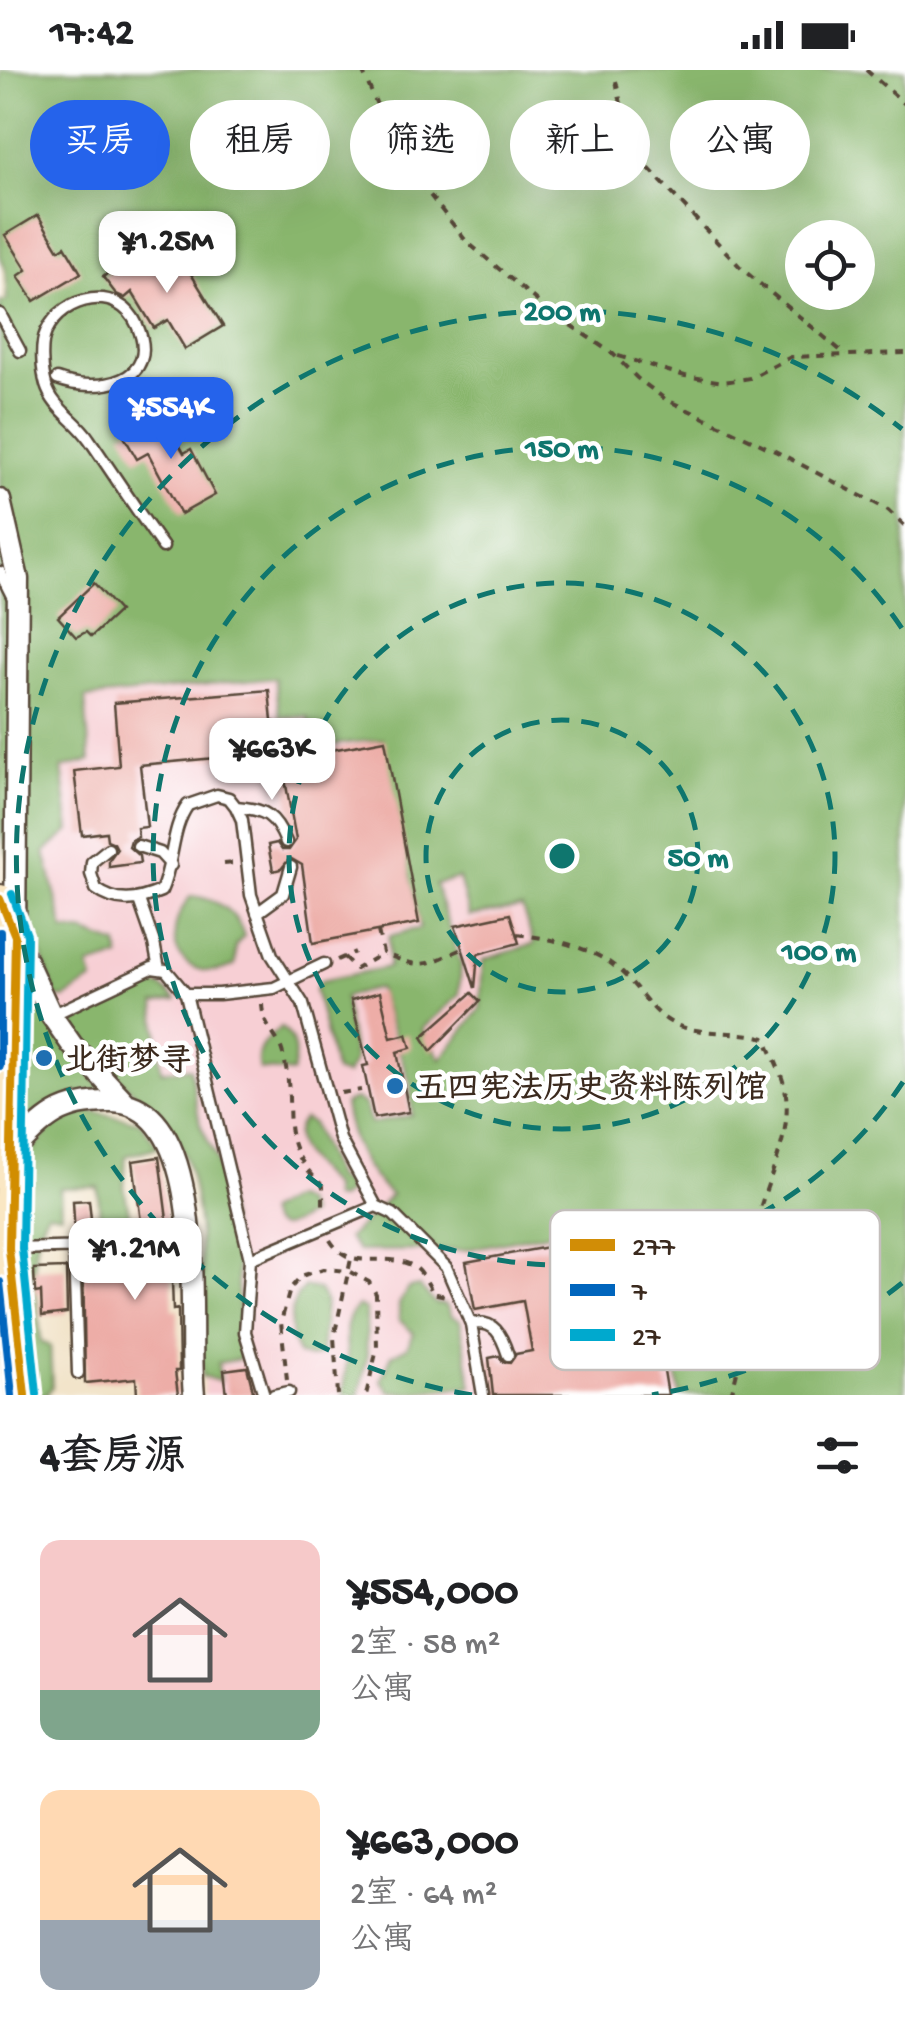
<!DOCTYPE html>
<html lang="zh">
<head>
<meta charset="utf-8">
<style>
  :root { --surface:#fff; --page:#f2f2f2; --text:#202124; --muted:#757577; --accent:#2563eb }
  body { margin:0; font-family:"Gochi Hand","LXGW WenKai TC",sans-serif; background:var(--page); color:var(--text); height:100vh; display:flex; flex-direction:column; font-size:38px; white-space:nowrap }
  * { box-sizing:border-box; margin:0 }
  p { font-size:32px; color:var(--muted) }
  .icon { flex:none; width:55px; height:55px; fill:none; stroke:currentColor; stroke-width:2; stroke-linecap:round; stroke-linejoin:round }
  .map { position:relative; height:1325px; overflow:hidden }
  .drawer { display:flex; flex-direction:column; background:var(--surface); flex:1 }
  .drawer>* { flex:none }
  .top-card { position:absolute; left:30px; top:30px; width:845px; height:90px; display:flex; gap:20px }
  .fabs { position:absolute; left:785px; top:150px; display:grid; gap:20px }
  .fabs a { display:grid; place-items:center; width:90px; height:90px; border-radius:50%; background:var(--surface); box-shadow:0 10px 40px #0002; font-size:50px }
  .price { position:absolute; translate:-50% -85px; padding:0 22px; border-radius:20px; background:#fff; color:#222; font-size:32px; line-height:65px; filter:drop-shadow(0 2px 5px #0008) }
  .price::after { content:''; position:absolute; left:50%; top:60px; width:30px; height:22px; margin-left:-15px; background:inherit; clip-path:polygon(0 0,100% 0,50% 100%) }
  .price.current { background:var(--accent); color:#fff }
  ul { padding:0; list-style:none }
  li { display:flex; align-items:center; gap:30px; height:250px; padding:0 40px }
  li span { display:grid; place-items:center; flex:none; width:280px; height:200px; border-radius:20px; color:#555 }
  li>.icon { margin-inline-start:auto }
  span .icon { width:120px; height:120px; fill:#fffc; stroke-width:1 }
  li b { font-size:42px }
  h2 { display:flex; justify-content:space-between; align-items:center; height:120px; padding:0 40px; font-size:42px }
  .tag { padding:0 35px; border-radius:45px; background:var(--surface); box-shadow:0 10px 40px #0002; font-size:35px; line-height:90px }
  .tag.current { background:var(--accent); color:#fff }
  .status { display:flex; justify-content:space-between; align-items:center; height:70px; padding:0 50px; background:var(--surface); direction:ltr }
  .status svg { height:28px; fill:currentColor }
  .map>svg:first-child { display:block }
</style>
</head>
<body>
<div class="status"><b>17:42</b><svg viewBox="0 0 49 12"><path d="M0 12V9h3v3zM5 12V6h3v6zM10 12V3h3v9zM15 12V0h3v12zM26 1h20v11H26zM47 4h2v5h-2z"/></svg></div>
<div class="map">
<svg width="905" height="1325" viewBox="0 0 905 1325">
  <rect width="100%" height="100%" fill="#fff"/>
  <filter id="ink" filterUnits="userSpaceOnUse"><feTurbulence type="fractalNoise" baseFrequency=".01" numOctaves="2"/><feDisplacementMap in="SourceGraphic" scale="20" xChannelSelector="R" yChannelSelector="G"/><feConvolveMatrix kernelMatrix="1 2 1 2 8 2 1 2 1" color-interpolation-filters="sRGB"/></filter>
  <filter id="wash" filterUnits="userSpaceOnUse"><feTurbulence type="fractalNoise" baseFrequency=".0048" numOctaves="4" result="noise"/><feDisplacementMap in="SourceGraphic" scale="40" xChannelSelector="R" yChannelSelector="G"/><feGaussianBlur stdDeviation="2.25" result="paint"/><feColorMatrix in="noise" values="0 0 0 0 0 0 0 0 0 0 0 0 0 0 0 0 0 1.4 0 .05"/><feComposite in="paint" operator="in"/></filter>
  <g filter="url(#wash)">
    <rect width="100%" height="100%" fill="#f2e4ca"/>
    <path fill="#f7cfd4" d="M275 608 308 647 383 669 412 817 459 808 522 838 535 874 483 891 480 939 457 968 392 1125 348 1168 359 1181 465 1180 548 1163 652 1154 680 1325H204L197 1142 184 1082 171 1059 125 1011 79 971 56 927 39 870 64 860 45 781 70 760 62 698 90 691 85 628Z"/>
    <path fill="#89b66d" stroke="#627046" stroke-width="2.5" fill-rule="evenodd" d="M0 0H905V1325H680L651 1154 548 1163 465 1180 358 1181 348 1168 391 1125C364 1102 349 1070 344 1034L355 1029 365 1035 371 1054 412 1045 410 1012 378 918 344 927 354 991 346 1005 335 1002 315 919 321 911 389 897V866L420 858 383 669 314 677 308 647H280L275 608 85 628 90 691 62 698 70 761 45 782 64 860 86 863 118 875 120 887 89 896 93 910 65 928 56 927 0 761V232L7 230 5 199 0 185ZM802 168H858V222H802ZM459 808 469 846 522 838 534 874 483 890 480 939 441 989 422 959 459 925 461 895 435 814Z
      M191 826C215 828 237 841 244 866L236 875 235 895C185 918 154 870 191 826Z
      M151 915 162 917 176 930 155 934 161 1001 190 998 200 1054 217 1090 236 1187 241 1289 218 1293 220 1311 202 1307C200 1242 209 1110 171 1059 144 1024 86 990 73 953L107 931Z
      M27 923 102 1019C63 1025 47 1034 18 1061Z
      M281 957C295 968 297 985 292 1003L259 999C254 979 266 969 281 957Z
      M87 1040 140 1052 158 1077 126 1086 124 1117 131 1153 125 1161 104 1160 100 1151 98 1117 60 1118 61 1144 48 1142C25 1178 38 1229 41 1271L50 1276 52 1317 46 1325H24L20 1094 55 1054Z
      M303 1049 312 1053 336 1109 345 1114 347 1123 339 1129 332 1128V1117C317 1098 282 1076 303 1049Z
      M293 1128 303 1132 309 1145C292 1154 273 1168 267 1142Z
      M419 1216 435 1233 446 1235 452 1246 460 1250 472 1316 408 1323 389 1321 381 1310 392 1285 407 1277 414 1263 399 1250V1234L408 1218Z
      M305 1217 319 1220 325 1231 321 1284 311 1288 299 1285C287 1266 287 1233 305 1217Z
      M358 1236 366 1240 367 1288 359 1325H344C343 1313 346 1303 347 1291 348 1269 340 1253 358 1236Z"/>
    <g id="blocks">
      <path fill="#edada7" d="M38 145 59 180 65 176 81 203 34 231 18 206 27 200 5 165Z
        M177 181 223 256 185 279 168 250 154 258 132 222 125 228 116 224 103 207 132 185 145 199Z
        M161 342 184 383 191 379 215 425 181 444 148 383 137 389 122 363Z
        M94 513 119 541 91 567 86 562 76 567 58 547Z
        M269 620 272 651 302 660 310 684 385 670 419 853 313 873 302 795 290 788 281 799 273 801 271 790 268 775 277 773 282 780H289L296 770 280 682 140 695 147 757 137 758 138 767 131 770 129 777 139 786 140 793 109 797V790L117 779 114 773 107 770 106 762 82 765 74 701 119 696 114 633Z
        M510 844 519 873 478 884 475 918 455 856Z
        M380 922 391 968 407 964 411 978 397 982 409 1042 374 1048 363 996 368 995 351 930Z
        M472 923 480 931 431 981 422 967Z
        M159 1087 171 1181 173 1240 178 1239 179 1301H175L178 1325H137L136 1308 85 1313 83 1186H94L95 1192 129 1190V1185L145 1182 133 1091Z
        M89 1130 93 1168H75L73 1131Z
        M641 1160 668 1325H493L489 1288 499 1286 503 1292 510 1293 516 1284 532 1281 523 1231 475 1240 466 1192Z
        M66 1198 67 1243 42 1246 41 1222 35 1223 34 1199Z
        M247 1297 254 1325H227L224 1300Z"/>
    </g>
  </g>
  <g filter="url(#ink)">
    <use href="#blocks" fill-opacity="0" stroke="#564638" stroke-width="2.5"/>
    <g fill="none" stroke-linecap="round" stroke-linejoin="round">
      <defs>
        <path id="service" d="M0 244 20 281
          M57 309C97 324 163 313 137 255 119 214 63 225 46 262 40 275 42 301 46 315 53 339 76 349 89 369 114 405 137 441 163 477
          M0 502 12 526
          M236 737C265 739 275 745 286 772
          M138 776 160 783 171 795
          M108 779 92 792 91 804 96 819C118 835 137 831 161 821 174 792 171 758 188 735L217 725 229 728 236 737 242 750 251 825 272 885 303 934 340 1069 376 1136 393 1144 446 1197 471 1254 483 1325
          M139 830 154 873 159 899
          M257 843 283 824 291 797
          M186 924H219L274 918 324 894
          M52 945 152 898 166 900 186 924 250 1189 245 1262 264 1325
          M74 1177 78 1303
          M13 1179 132 1176
          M250 1189 376 1136
          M471 1254C495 1250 501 1264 508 1285
          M274 1325 289 1322"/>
        <path id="minor" d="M0 430 18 509 15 866 51 945 72 975 126 1033
          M9 1086C44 1049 59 1031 112 1032 214 1034 186 1258 194 1325"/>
        <path id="secondary" d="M0 829 15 866 9 1179 25 1325"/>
      </defs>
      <use href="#service" stroke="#564638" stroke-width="15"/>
      <use href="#minor" stroke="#564638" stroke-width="25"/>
      <use href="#secondary" stroke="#564638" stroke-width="32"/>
      <path stroke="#564638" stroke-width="4" stroke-dasharray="8 8" stroke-linecap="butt" d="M362 0 399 86 466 171 544 237 613 284 637 308 665 329 777 382 888 440 905 456
        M866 0 905 34
        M616 11 631 79 742 199 846 285
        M618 286 685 306 724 312 750 308 791 287 905 283
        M224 794 236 793
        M378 861 383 883C423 900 423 896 462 879
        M517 864C551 869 591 876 618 899 636 914 648 937 667 950 692 967 734 959 765 968 772 985 784 1006 786 1025 792 1075 760 1118 754 1166 751 1181 755 1197 754 1212 749 1250 741 1288 731 1325
        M344 887 356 899 383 883
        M337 890 355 882
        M262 934C263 959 278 964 283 984 299 1043 272 1068 323 1116V1142
        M341 1023 361 1020
        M330 1170C351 1204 383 1180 413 1196 422 1201 428 1214 433 1223L445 1226
        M287 1310 281 1252 290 1219 301 1206 324 1199 348 1201 369 1212 376 1224 377 1279 366 1325
        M338 1325 334 1267 351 1189"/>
      <use href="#service" stroke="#fff" stroke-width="10"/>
      <use href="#minor" stroke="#fff" stroke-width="20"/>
      <use href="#secondary" stroke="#fae7c3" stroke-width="28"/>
      <defs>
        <path id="bus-1" d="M0 829 15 866 9 1179 25 1325"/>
        <path id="bus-2" d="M0 862V996
          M0 1212 12 1325"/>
        <path id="bus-3" d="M12 824 27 865 22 1178 37 1324"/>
      </defs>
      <use href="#bus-1" stroke="#fff" stroke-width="15"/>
      <use href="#bus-2" stroke="#fff" stroke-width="15"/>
      <use href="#bus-3" stroke="#fff" stroke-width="15"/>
      <use href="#bus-1" stroke="#d18d06" stroke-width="8"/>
      <use href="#bus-2" stroke="#0065bd" stroke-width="8"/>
      <use href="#bus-3" stroke="#00a9ce" stroke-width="8"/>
    </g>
  </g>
  <g fill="none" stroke="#0f766e" stroke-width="5" stroke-dasharray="18 12">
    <circle cx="562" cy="786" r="136"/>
    <circle cx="562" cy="786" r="273"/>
    <path d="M903 1012A409 409 0 1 1 903 560"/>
    <path d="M902 1213A546 546 0 0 1 652 1325M472 1325A546 546 0 1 1 902 359"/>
  </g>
  <g fill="#1f6fb2" stroke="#fff" stroke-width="4">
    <circle cx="44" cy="988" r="10"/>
    <circle cx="395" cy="1016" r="10"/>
  </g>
  <g text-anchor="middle" stroke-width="9" stroke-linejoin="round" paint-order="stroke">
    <g font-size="32" font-weight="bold" fill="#3b2a1e" stroke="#fff" text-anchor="start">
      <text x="64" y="999">北街梦寻</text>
      <text x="415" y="1027">五四宪法历史资料陈列馆</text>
    </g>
  </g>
  <rect x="550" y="1140" width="330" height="160" rx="15" fill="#fff" stroke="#c4bfbc" stroke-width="2.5"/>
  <rect x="570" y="1169" width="45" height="12" fill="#d18d06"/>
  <rect x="570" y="1214" width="45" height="12" fill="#0065bd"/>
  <rect x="570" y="1259" width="45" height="12" fill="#00a9ce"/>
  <g font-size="28" fill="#3b2a1e">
    <text x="632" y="1185">277</text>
    <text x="632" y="1230">7</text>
    <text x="632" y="1275">27</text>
  </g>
  <circle cx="562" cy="786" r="15" fill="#0f766e" stroke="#fff" stroke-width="5"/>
  <g font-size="30" text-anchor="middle" font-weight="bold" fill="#0f766e" stroke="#fff" stroke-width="9" stroke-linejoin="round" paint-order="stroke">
    <text x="562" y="250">200 m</text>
    <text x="562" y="387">150 m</text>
    <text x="698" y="796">50 m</text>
    <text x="819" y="890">100 m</text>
  </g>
</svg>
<div class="fabs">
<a><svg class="icon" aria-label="locate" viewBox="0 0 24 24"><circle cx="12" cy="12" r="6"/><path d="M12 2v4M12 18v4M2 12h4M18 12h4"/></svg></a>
</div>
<b class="price" style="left:167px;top:226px">¥1.25M</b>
<b class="price current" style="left:171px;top:392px">¥554K</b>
<b class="price" style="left:272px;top:733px">¥663K</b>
<b class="price" style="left:135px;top:1233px">¥1.21M</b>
<div class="top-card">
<a class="tag current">买房</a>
<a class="tag">租房</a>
<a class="tag">筛选</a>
<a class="tag">新上</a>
<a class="tag">公寓</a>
</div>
</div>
<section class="drawer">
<h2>4套房源<svg class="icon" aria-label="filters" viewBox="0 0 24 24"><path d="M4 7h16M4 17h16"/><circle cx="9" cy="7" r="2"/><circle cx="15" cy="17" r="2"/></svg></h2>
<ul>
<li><span style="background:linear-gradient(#f6c9c9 75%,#7fa58c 0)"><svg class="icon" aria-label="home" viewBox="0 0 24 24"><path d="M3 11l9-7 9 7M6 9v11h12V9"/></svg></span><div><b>¥554,000</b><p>2室 · 58 m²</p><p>公寓</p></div></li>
<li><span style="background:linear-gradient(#ffd9b3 65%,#9aa5b1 0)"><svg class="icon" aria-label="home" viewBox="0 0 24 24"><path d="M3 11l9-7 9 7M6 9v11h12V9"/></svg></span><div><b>¥663,000</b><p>2室 · 64 m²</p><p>公寓</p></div></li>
</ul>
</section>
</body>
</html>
